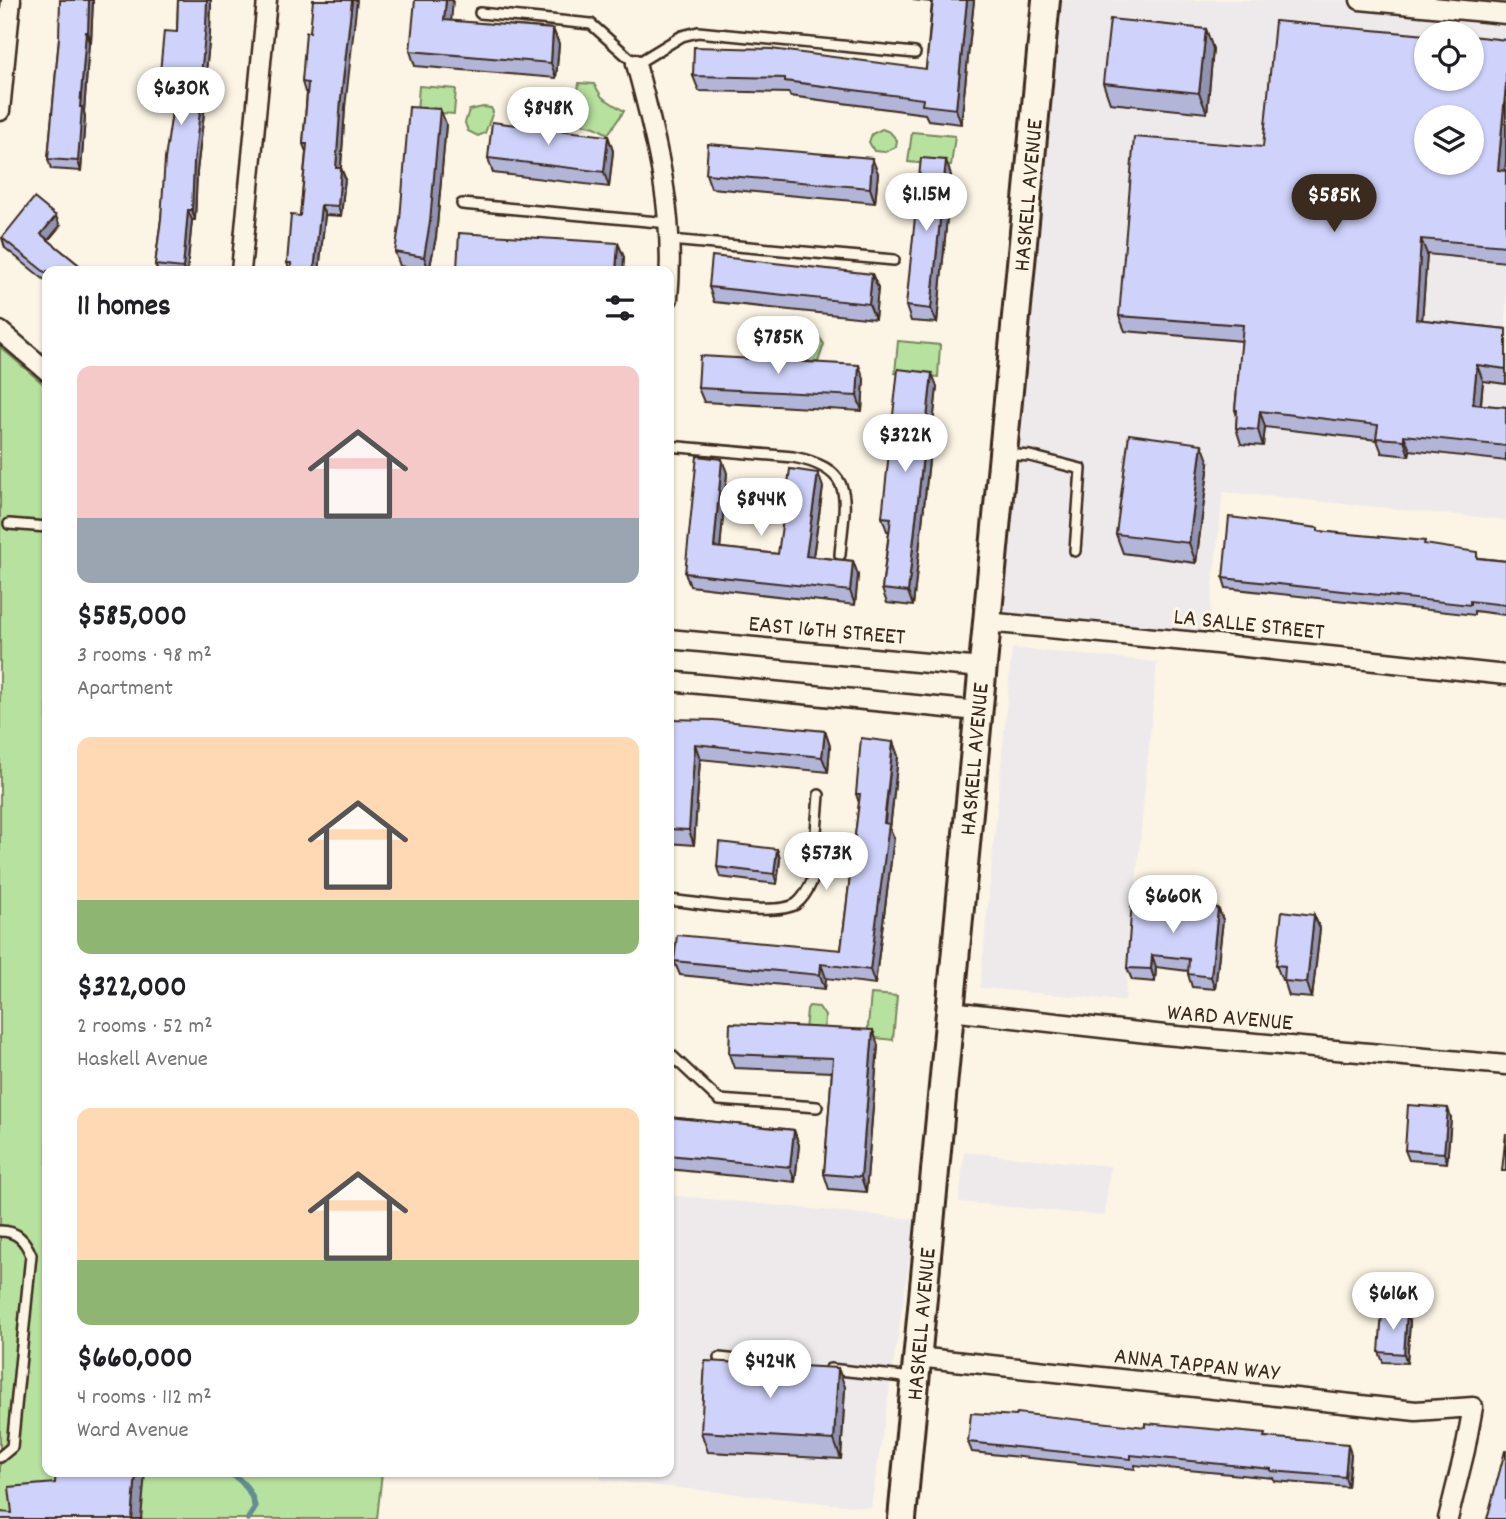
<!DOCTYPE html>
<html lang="en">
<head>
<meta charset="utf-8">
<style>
  :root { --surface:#fff; --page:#f6f6f6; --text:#202124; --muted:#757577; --accent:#3b2a1e }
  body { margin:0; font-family:Dekko,sans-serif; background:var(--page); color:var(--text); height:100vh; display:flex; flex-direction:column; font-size:26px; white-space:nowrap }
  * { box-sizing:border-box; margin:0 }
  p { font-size:23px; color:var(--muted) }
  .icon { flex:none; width:38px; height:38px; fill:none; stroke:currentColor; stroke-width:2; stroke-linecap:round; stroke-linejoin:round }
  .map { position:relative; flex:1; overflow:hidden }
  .sheet { position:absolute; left:42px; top:266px; width:632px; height:1211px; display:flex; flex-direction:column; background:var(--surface); border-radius:14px; box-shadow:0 2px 5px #0004 }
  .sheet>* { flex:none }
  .tools { position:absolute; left:1414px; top:21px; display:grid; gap:14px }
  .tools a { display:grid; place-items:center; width:70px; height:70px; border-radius:50%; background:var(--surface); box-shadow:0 2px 5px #0004; font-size:35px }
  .price { position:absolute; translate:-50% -60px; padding:0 16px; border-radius:24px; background:#fff; color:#222; font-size:23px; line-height:46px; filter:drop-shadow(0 2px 4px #0008) }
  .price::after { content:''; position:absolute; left:50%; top:42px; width:21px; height:16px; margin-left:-10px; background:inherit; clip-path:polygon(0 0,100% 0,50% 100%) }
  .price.active { background:var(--accent); color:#fff }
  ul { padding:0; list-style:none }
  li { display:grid; align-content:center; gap:14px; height:371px; padding:0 35px }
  li span { display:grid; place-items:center; height:217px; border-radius:14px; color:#555 }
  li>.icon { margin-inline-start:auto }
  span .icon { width:126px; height:126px; fill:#fffc; stroke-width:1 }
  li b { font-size:30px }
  h2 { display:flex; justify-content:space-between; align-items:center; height:84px; padding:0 35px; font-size:30px }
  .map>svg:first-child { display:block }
</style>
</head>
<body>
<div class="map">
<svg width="1506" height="1519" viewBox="0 0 1506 1519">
  <rect width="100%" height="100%" fill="#fcf5e5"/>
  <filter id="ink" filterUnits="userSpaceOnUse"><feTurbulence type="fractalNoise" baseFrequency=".0143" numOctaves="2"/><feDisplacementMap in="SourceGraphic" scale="14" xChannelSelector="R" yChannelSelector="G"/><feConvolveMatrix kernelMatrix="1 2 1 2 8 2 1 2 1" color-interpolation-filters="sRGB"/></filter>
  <g filter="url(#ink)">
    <path fill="#eeeaec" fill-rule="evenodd" d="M1046 0H1506V520L1223 492 1207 643 986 622ZM1426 33H1472V79H1426ZM1426 117H1472V163H1426Z
      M1012 648 1157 662 1125 1001 980 988Z
      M964 1152 1110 1166 1105 1216 959 1202Z
      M669 1195 916 1219 871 1508 601 1480V1472H668Z"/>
    <path fill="#b7e19e" stroke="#79865e" stroke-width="2" d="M579 83 594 84 602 97 624 111 608 134 595 127 574 122Z
      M419 86 456 89 454 114 417 111Z
      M483 107 491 108 493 112 485 133 478 136 468 131 465 123 469 110Z
      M882 129 890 132 897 140 896 147 885 152 874 151 869 142 872 134Z
      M912 132 955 136 951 166 908 162Z
      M806 332 817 334 824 344 818 362H809L806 355V347L801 342V337Z
      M898 341 940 345 938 377 895 373Z
      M0 347 47 387V1472H382L377 1519H0Z
      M871 994 897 996 893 1040 867 1037Z
      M809 1006 819 1007 825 1016 824 1029 805 1031 807 1009Z"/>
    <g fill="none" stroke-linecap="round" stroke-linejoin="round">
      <path stroke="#648d8e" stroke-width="6" d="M227 1472C242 1479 252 1491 255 1508L248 1519"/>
      <defs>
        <path id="lane" d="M480 13 591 24 636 64 682 36 698 32 915 53
          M462 204 669 223
          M670 240 894 260
          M668 446 793 457C859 470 844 501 840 555
          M1004 454 1030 456 1081 469 1075 551
          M9 524 47 527
          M668 900C695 902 775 917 796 904 804 898 808 890 812 881L819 795
          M668 1052 719 1100 817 1107
          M0 1231C17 1231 25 1240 31 1255L12 1447 0 1457
          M719 1358 795 1366
          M830 1369 913 1378"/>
        <path id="street" d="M1360 0 1506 14
          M636 64C657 141 676 217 668 298
          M0 111 11 0
          M241 271 267 0
          M0 331 47 371
          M986 622 1207 643 1506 675
          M668 639 982 668
          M668 681 978 711
          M950 1011 1165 1035 1506 1065
          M917 1357 1416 1411 1473 1407 1465 1450 1448 1519"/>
        <path id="secondary" d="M902 1519 1046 0"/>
      </defs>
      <use href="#lane" stroke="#3b2a1e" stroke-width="14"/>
      <use href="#street" stroke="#3b2a1e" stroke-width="23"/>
      <use href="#secondary" stroke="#3b2a1e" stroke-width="32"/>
      <use href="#lane" stroke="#fcf5e5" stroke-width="9"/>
      <use href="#street" stroke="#fcf5e5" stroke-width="18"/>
      <use href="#secondary" stroke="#fcf5e5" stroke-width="26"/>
    </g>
    <path fill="#b2b5d8" stroke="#3b2a1e" stroke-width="2" d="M93 0 91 42H89L84 112 85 117 81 171 51 169 48 159 59 38Z
      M178 0H211L210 34 203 100 205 105 197 171 195 220H192L187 271H158L155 265 161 219 174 94 163 93 159 83 177 32Z
      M913 0H974L961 124 928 120 925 114 790 96 789 93 699 91 693 76 926 69 932 2Z
      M451 21 553 29 559 44 556 78 415 66 410 51Z
      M1206 29 1213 49 1207 113 1110 103 1103 83Z
      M310 32 345 108 341 168 345 178 341 216 325 215 319 271H290L287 263 300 216 306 152 303 144 307 92H305L302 82Z
      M1506 40V161L1505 171H1506V262L1427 254 1422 320 1506 329V384L1483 381 1481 405 1506 407V461L1410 450 1409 456 1382 453 1377 440 1265 427 1263 446 1241 444 1236 428 1237 416 1235 410 1242 341 1125 331 1119 316 1263 147 1426 79Z
      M440 109 446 124 436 237 429 271H426L400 266 395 252Z
      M608 136 613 151 609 187 493 173 488 158Z
      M878 173 875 203 711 188 706 174Z
      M951 175 937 323 911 321 906 306Z
      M60 226 48 240 84 269 85 271H47V282L5 248 2 238Z
      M624 257 623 271H458L457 269Z
      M872 274 878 288 875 319 714 302 709 287Z
      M864 379 862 411 704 402 698 388Z
      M937 387 913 606 887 603 882 589 889 531H887L882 517Z
      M1209 463 1196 563 1123 553 1116 534Z
      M727 473 720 548 778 554 823 487 813 557 853 561 858 575 855 605 690 586 685 573Z
      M1319 531 1426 545 1480 558 1506 561V615L1474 611V615L1226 588 1223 578Z
      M668 727 825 731 830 746 828 772 700 759 694 845 668 843Z
      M893 742 898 756 890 829 894 838 875 984 826 978 825 989 680 975 674 961 841 950 859 803 856 794Z
      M777 849 780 859 777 884 720 877 717 867Z
      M1218 908 1223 920 1215 989 1192 987 1188 974V971L1156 967 1155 982 1132 980 1127 968Z
      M1314 915 1320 929 1312 998 1289 996 1284 980H1282L1276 965Z
      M878 1045 866 1192 829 1189 824 1174 832 1072 734 1068 729 1054Z
      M668 1117 794 1130 799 1145 795 1182 668 1169Z
      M1451 1118 1447 1163 1409 1160 1405 1150Z
      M1410 1322 1407 1363 1383 1362 1379 1352Z
      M845 1387 841 1459 708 1452 701 1432Z
      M1145 1427 1266 1437 1351 1454 1348 1487 1274 1481 1273 1478 1135 1465V1469L972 1452 968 1442Z"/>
    <path fill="#9193b0" stroke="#3b2a1e" stroke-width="2" d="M89 0H93L91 42 88 32Z
      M207 0H211L210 34 203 100 205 105 197 171 195 220 192 210 194 161Z
      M352 0H357L345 108 340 178 336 168 341 98Z
      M446 0H453L450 35 444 20Z
      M967 0H974L961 124 956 109Z
      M553 29 559 44 556 78 551 63Z
      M1206 29 1213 49 1207 113 1199 93Z
      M86 32 89 42 84 112 85 117 81 171 78 161 80 107Z
      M1506 85V161L1504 186 1498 170Z
      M440 109 446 124 436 237 429 271 424 257Z
      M608 136 613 151 609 187 604 172Z
      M872 158 878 173 875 203 870 188Z
      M946 160 951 175 937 323 931 309Z
      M341 168 345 178 341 216 338 206Z
      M321 205 325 215 319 271H314Z
      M188 210 192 220 187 271H184L183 268Z
      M56 216 60 226 45 244 41 234Z
      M1421 239 1427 254 1421 335 1416 319Z
      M618 243 624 257 623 271H616Z
      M872 274 878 288 875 319 869 304Z
      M859 365 864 379 862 411 857 396Z
      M1477 365 1483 381 1479 420 1473 404Z
      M932 373 937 387 913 606 908 592Z
      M1260 411 1265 427 1263 446 1258 430Z
      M1404 435 1410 450 1409 456 1404 440Z
      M1202 444 1209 463 1196 563 1189 543Z
      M722 459 727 473 719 561 714 547Z
      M818 473 823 487 811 570 806 556Z
      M853 561 858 575 855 605 850 591Z
      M825 731 830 746 828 772 822 757Z
      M893 742 898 756 890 829 894 838 875 984 870 970Z
      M695 744 700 759 694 845 689 830Z
      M777 849 780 859 777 884 774 874Z
      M1218 908 1223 920 1215 989 1211 977Z
      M1314 915 1320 929 1312 998 1307 983Z
      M1152 955 1156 967 1155 982 1151 969Z
      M821 964 826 978 825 989 820 975Z
      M873 1030 878 1045 866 1192 861 1177Z
      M1448 1108 1451 1118 1447 1163 1444 1153Z
      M794 1130 799 1145 795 1182 790 1167Z
      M1407 1312 1410 1322 1407 1363 1404 1354Z
      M838 1368 845 1387 841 1459 834 1440Z
      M1348 1444 1351 1454 1348 1487 1345 1477Z
      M136 1472H145L141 1519H132Z"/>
    <path fill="#cfd2fb" stroke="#3b2a1e" stroke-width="2" fill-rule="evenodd" d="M60 0H89L88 32H86L80 107H82L78 161 48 159 59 38Z
      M178 0H207L206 25 199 95H202L194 161 192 210H188L183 268 155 265 161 219 165 159 176 85 159 83 164 31 177 32Z
      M313 0H352L341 98 336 168H341L338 206 321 205 314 271H291V263H287L291 215 300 216 307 144H303L308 83 302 82 306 32H310Z
      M415 0H446L444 20 553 29 551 63 410 51Z
      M933 0H967L956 109 922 105 923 99 785 81V78L693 76 694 47 771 49 926 69Z
      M1110 19 1206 29 1199 93 1103 83Z
      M1275 21 1426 35V79H1472V36L1506 40V85L1498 170 1506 171V246L1421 239 1416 319 1506 329V369L1477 365 1473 404 1506 407V446L1404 435V440L1376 438 1378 425 1260 411 1258 430 1236 428 1237 410H1235L1243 325 1119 316 1134 137 1263 147ZM1426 117H1472V163H1426Z
      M409 107 440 109 430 222 424 257 395 252 400 220Z
      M492 122 608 136 604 172 488 158Z
      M708 144 872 158 870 188 706 174Z
      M921 158 946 160 931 309 906 306Z
      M34 198 56 216 41 234 84 269 83 271H47V274L2 238Z
      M459 233 618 243 616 271H496L457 269Z
      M712 256 872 274 869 304 709 287Z
      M700 356 859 365 857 396 698 388Z
      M898 369 932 373 908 592 882 589 891 518 882 517Z
      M1129 434 1202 444 1189 543 1116 534Z
      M697 456 722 459 714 547 778 554 790 469 818 473 806 556 853 561 850 591 685 573Z
      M1229 517 1318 528V531L1425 541 1424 544 1477 552V558L1506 561V605L1470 601V605L1223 578Z
      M669 719 714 720 825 731 822 757 695 744 689 830 668 829Z
      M861 738 893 742 884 823 889 824 870 970 821 964 820 975 674 961 677 935 841 950 860 794H856Z
      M719 842 777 849 774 874 717 867Z
      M1132 901 1218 908 1211 977 1188 974 1189 959 1152 955 1151 969 1127 968Z
      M1282 911 1314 915 1307 983 1284 981 1285 966 1276 965Z
      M730 1023 873 1030 861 1177 824 1174 833 1058 729 1054Z
      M1408 1105 1448 1108 1444 1153 1405 1150Z
      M668 1117 794 1130 790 1167 668 1155Z
      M1506 1133V1171H1502Z
      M1382 1311 1407 1312 1404 1354 1379 1352Z
      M705 1361 838 1368 834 1440 701 1432Z
      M971 1413 1016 1416 1017 1413 1145 1427V1423L1265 1434 1264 1437 1348 1444 1345 1477 1271 1471V1469L1131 1455V1459L968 1442Z
      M1505 1451H1506V1519H1487Z
      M56 1472H136L132 1519H0V1512L12 1513 9 1487 55 1483Z"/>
  </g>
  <g text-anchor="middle" stroke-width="6" stroke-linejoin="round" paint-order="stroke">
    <g font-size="24" fill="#3b2a1e" stroke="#fcf5e5">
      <text transform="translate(1027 195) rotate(-85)" y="8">HASKELL AVENUE</text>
      <text transform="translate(1249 623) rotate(6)" y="8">LA SALLE STREET</text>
      <text transform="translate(827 629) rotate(5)" y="8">EAST 16TH STREET</text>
      <text transform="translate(973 759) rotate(-85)" y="8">HASKELL AVENUE</text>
      <text transform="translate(1230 1016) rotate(5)" y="8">WARD AVENUE</text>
      <text transform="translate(920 1324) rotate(-85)" y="8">HASKELL AVENUE</text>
      <text transform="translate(1197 1363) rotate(6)" y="8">ANNA TAPPAN WAY</text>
    </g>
  </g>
</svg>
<div class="tools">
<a><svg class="icon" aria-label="locate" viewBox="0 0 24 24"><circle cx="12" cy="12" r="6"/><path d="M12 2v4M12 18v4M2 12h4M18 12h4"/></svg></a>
<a><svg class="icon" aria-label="layers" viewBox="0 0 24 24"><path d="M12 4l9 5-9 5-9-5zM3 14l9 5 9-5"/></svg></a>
</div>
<b class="price" style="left:181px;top:127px">$630K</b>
<b class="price" style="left:548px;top:147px">$848K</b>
<b class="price" style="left:926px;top:233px">$1.15M</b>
<b class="price active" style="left:1334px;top:234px">$585K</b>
<b class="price" style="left:778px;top:376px">$785K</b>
<b class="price" style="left:905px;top:474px">$322K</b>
<b class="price" style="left:761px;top:538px">$844K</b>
<b class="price" style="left:826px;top:892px">$573K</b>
<b class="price" style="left:1173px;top:935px">$660K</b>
<b class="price" style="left:1393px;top:1332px">$616K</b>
<b class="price" style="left:770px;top:1400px">$424K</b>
<section class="sheet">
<h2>11 homes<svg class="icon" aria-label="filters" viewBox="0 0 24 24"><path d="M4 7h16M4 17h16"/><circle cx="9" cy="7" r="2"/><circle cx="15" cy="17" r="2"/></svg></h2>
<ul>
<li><span style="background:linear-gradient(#f6c9c9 70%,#9aa5b1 0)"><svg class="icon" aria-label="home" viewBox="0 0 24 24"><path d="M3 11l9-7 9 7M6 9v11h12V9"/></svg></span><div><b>$585,000</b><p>3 rooms · 98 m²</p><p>Apartment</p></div></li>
<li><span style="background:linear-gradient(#ffd9b3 75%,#8fb573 0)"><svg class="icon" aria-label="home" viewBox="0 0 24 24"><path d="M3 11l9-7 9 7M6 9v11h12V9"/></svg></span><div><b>$322,000</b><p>2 rooms · 52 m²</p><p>Haskell Avenue</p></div></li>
<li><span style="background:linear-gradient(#ffd9b3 70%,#8fb573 0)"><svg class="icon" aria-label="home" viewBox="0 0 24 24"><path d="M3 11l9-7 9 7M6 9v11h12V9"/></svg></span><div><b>$660,000</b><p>4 rooms · 112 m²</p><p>Ward Avenue</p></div></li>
</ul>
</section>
</div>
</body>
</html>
